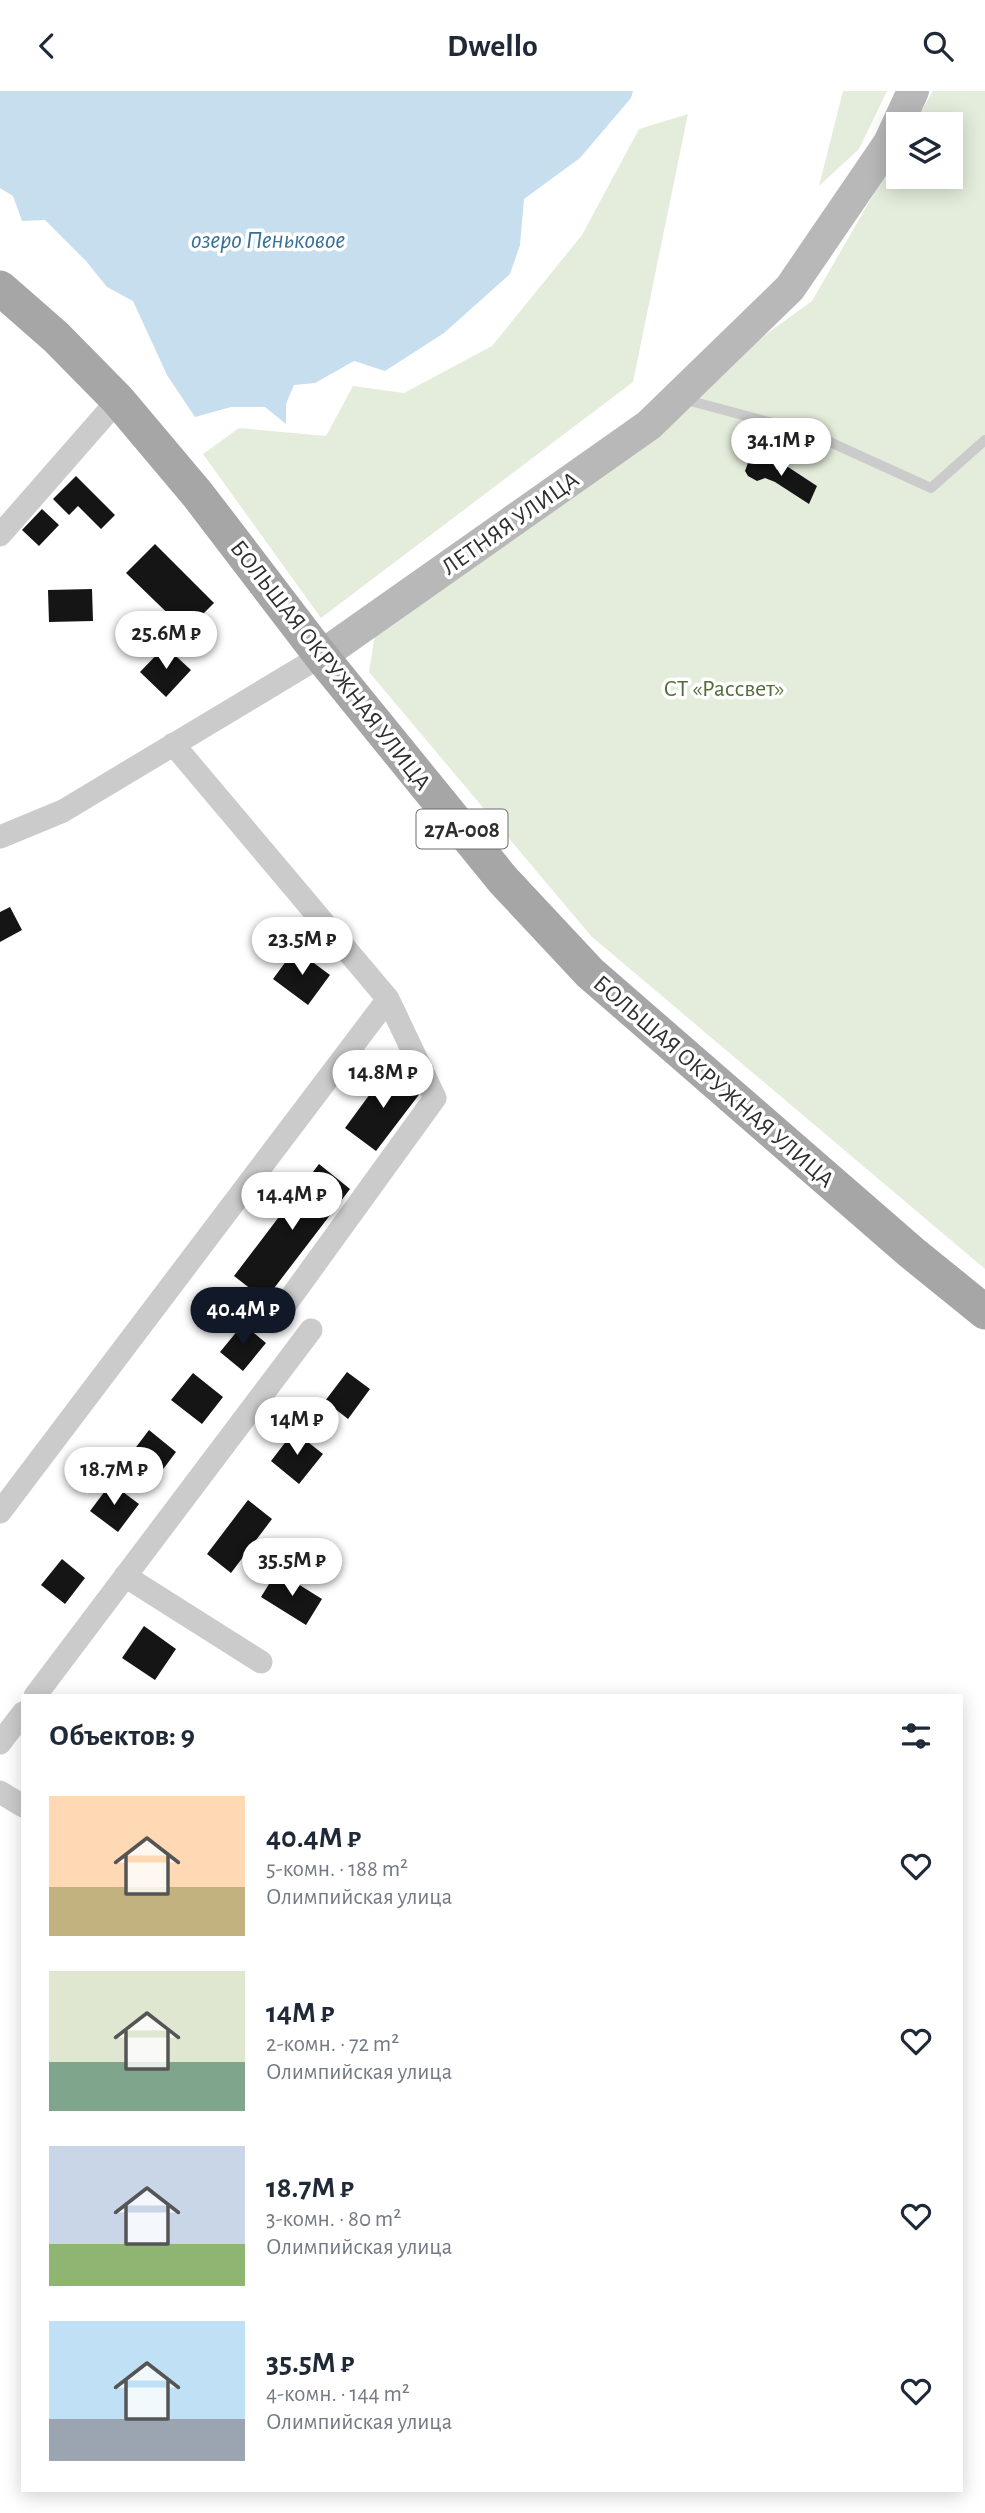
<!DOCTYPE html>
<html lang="ru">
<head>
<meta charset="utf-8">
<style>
  :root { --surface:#fff; --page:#f2f2f3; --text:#1f2937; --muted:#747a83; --accent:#111827 }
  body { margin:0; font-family:"Alegreya Sans",sans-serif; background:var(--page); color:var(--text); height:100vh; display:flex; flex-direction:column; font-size:26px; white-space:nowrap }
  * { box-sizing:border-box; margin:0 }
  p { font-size:23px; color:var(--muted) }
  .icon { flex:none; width:38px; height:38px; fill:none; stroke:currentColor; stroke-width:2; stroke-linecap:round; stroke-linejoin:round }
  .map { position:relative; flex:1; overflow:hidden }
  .side { position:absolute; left:21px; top:1603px; width:942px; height:798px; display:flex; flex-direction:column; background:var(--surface); border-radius:0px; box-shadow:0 4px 18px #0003 }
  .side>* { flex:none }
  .tools { position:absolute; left:886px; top:21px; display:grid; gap:14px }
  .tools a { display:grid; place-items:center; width:77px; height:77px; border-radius:0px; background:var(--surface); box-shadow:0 4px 18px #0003; font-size:35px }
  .price { position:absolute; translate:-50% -60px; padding:0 16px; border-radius:24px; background:#fff; color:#222; font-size:23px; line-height:46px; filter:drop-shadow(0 2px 4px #0008) }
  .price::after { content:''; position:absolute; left:50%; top:42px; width:21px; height:16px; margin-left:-10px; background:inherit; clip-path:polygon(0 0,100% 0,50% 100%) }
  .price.active { background:var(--accent); color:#fff }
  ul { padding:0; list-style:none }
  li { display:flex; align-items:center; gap:21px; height:175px; padding:0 28px }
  li span { display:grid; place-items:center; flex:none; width:196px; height:140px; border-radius:0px; color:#555 }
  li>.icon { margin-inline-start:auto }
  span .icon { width:84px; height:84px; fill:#fffc; stroke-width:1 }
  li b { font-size:30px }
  h2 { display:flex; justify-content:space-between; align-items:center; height:84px; padding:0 28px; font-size:30px }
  header { display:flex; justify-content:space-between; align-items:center; height:91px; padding:0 28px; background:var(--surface); font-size:32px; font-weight:700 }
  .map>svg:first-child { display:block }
</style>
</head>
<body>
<header><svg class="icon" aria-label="back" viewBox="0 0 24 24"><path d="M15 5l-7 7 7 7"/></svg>Dwello<svg class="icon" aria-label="search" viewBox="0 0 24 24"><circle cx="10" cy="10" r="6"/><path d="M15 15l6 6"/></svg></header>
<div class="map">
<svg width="985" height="2422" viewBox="0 0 985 2422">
  <rect width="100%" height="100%" fill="#fff"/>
  <path fill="#e4eddb" d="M843 0H887L859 58 819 95Z
    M933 0H985V1178L591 845 369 581 378 525 812 210 898 61V86H950V33H914Z
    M688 23 633 291 321 527 203 363 239 337 326 345 353 295 404 302 492 255 582 144 639 38Z"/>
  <path fill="#c6deee" d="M0 0H633L631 7 580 67 524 108 520 154 510 183 444 242 385 280 354 270 315 292 294 294 286 313V333L265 316H231L195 326 167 284 133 210 107 196 86 170 45 129 22 130 13 105 0 97Z"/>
  <path fill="#151515" d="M760 364 772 371 777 379 781 374 788 376 817 395 809 413 775 391 765 387 757 390 748 385 745 380 749 369Z
    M76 385 115 424 101 438 78 415 69 424 53 408Z
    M42 418 59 434 39 455 22 439Z
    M155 453 214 512 186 540 126 482Z
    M92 498 93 530 49 531 48 499Z
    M165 555 191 579 166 606 140 581Z
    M10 816 22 839 0 851V821Z
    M295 858 330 884 308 914 273 888Z
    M389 977 421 1001 376 1060 345 1037Z
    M319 1073 350 1098 265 1209 234 1185Z
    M243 1233 266 1252 243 1280 220 1261Z
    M347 1281 370 1298 348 1328 325 1310Z
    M193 1282 223 1306 202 1333 171 1309Z
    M149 1339 176 1361 152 1393 124 1372Z
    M294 1340 323 1363 299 1393 271 1370Z
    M111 1392 139 1413 118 1441 90 1420Z
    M248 1409 272 1428 231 1482 207 1463Z
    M62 1468 85 1487 65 1513 41 1494Z
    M277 1480 322 1508 306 1534 261 1506Z
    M144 1535 176 1558 155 1589 122 1567Z"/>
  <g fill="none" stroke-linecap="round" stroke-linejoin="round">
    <path stroke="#cbcbcb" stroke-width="10" d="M683 308 810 342 931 397 985 349"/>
    <path stroke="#cbcbcb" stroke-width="23" d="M0 444 118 309
      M173 653 388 908 435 1007 273 1231
      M0 746 63 720 321 565
      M0 1421 388 908
      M125 1485 261 1571
      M35 1605 311 1239
      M0 1652 23 1622
      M0 1701 23 1715"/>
    <path stroke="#b8b8b8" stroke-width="32" d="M321 565 649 334 790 197 889 52 913 0"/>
    <path stroke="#a6a6a6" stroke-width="35" d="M0 197 56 246 118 309 198 404 321 565 503 789 590 882 911 1161 985 1221"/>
  </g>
  <g text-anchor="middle" stroke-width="7" stroke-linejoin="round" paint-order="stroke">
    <rect fill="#fff" stroke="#6d6d6d" stroke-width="2" x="416.5" y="718.5" width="91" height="39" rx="5"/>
    <g font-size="23" font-weight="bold" fill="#2e2e2e">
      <text x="462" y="746">27А-008</text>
    </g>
    <g font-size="24" fill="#2e2e2e" stroke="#fff">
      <text transform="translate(510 432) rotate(-35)" y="8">ЛЕТНЯЯ УЛИЦА</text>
      <text transform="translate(331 574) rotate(52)" y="8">БОЛЬШАЯ ОКРУЖНАЯ УЛИЦА</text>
      <text transform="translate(714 990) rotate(41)" y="8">БОЛЬШАЯ ОКРУЖНАЯ УЛИЦА</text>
    </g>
    <g font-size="24" fill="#516d38" stroke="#fff">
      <text x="724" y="605">СТ «Рассвет»</text>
    </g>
    <g font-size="26" font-style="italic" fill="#377096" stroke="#fff">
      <text x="268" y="157">озеро Пеньковое</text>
    </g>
  </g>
</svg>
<div class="tools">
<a><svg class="icon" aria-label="layers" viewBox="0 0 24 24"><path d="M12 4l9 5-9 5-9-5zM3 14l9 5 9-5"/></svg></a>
</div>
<b class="price" style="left:781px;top:387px">34.1M ₽</b>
<b class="price" style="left:166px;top:580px">25.6M ₽</b>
<b class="price" style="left:302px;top:886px">23.5M ₽</b>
<b class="price" style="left:383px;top:1019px">14.8M ₽</b>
<b class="price" style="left:292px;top:1141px">14.4M ₽</b>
<b class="price active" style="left:243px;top:1256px">40.4M ₽</b>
<b class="price" style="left:297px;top:1366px">14M ₽</b>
<b class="price" style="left:114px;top:1416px">18.7M ₽</b>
<b class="price" style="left:292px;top:1507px">35.5M ₽</b>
<section class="side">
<h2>Объектов: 9<svg class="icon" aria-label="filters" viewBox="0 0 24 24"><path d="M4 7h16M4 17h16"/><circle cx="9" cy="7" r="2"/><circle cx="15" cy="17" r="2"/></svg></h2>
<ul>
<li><span style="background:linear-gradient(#ffd9b3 65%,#c2b280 0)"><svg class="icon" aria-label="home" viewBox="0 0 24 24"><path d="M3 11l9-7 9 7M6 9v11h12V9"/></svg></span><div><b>40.4M ₽</b><p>5-комн. · 188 m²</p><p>Олимпийская улица</p></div><svg class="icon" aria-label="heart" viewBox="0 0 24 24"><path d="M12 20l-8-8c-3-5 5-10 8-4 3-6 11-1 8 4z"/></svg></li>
<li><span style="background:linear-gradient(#dfe7d0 65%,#7fa58c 0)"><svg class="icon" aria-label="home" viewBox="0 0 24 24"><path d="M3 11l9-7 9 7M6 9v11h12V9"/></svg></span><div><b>14M ₽</b><p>2-комн. · 72 m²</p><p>Олимпийская улица</p></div><svg class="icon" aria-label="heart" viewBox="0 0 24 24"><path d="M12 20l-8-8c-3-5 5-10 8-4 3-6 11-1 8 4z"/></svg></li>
<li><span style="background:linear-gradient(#c9d6e8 70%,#8fb573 0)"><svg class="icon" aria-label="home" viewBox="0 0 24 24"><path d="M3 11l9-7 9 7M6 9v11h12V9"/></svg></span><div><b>18.7M ₽</b><p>3-комн. · 80 m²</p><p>Олимпийская улица</p></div><svg class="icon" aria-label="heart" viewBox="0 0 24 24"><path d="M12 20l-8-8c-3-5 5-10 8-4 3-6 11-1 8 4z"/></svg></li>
<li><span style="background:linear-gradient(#bfe0f5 70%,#9aa5b1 0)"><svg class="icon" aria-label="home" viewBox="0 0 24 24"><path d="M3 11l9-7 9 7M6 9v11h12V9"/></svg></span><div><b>35.5M ₽</b><p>4-комн. · 144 m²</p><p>Олимпийская улица</p></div><svg class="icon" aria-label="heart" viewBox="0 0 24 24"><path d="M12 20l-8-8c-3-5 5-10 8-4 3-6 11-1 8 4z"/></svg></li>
</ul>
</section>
</div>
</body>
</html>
